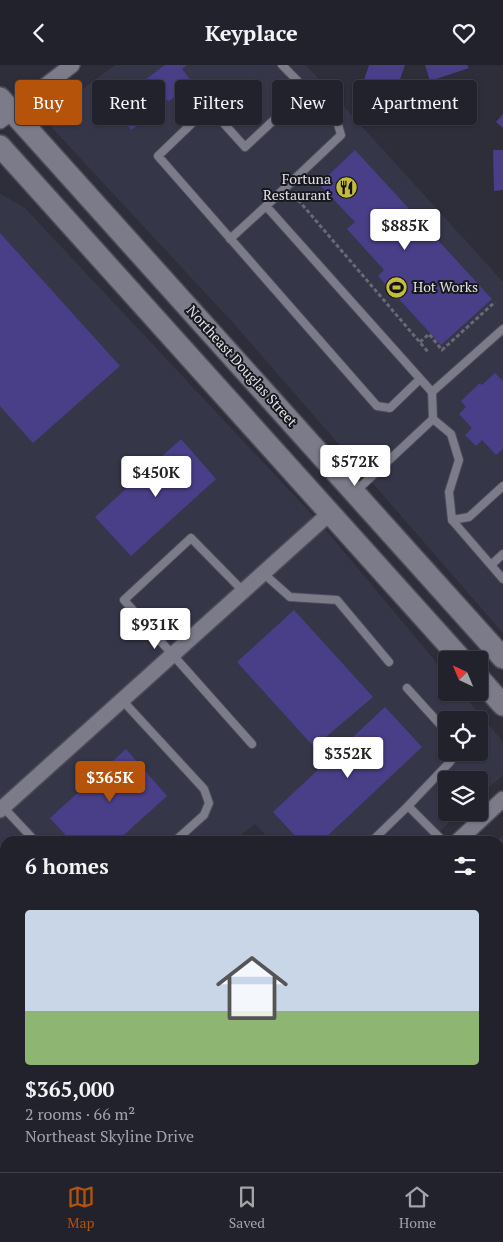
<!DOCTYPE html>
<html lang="en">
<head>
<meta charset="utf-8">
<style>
  :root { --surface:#22222c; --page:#2a2a34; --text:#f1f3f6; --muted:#a2a4a9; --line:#3f3f48; --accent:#b45309 }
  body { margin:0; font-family:"PT Serif",serif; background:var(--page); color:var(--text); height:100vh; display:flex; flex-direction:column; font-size:19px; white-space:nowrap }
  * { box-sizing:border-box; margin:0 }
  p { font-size:16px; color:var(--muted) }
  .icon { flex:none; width:28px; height:28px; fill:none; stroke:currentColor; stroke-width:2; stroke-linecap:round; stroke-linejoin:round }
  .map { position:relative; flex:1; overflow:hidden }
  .panel { position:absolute; left:0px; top:771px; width:504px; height:336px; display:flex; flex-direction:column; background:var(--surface); border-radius:15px 15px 0 0; box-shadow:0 1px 4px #0004,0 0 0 1px var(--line) }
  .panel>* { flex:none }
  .banner { position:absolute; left:15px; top:15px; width:474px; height:45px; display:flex; gap:10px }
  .needle { width:32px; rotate:316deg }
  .fabs { position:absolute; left:438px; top:586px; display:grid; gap:10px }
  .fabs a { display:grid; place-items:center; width:50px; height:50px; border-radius:5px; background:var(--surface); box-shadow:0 1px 4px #0004,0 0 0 1px var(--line); font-size:25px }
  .price { position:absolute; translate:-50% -42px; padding:0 11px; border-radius:5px; background:#fff; color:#222; font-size:16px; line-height:32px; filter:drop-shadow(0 1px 2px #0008) }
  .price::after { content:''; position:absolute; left:50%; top:30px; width:15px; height:11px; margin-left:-8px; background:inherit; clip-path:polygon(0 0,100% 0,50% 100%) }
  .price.current { background:var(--accent); color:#fff }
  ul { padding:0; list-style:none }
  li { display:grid; align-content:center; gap:10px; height:265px; padding:0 25px }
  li+li { border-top:1px solid var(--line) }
  li span { display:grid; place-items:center; height:155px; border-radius:5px; color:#555 }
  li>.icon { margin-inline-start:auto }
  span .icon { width:90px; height:90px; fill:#fffc; stroke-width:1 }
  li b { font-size:21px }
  h2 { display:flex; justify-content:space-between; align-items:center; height:60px; padding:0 25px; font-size:21px }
  .pill { padding:0 18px; border-radius:5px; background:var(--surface); box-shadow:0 1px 4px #0004,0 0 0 1px var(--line); font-size:18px; line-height:45px }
  .pill.current { background:var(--accent); color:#fff }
  header { display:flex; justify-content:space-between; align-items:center; height:65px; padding:0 25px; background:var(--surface); font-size:22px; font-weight:800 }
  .menu { display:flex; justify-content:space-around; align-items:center; height:70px; border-top:1px solid var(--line); background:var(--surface); font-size:14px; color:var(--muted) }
  .menu a { display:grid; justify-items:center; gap:2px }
  .menu .current { color:var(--accent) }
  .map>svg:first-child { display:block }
</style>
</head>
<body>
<header><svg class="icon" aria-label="back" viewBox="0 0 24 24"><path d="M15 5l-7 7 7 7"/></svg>Keyplace<svg class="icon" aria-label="heart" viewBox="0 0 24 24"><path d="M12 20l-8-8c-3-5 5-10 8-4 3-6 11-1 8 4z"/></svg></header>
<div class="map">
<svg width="503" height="1107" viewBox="0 0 503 1107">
  <rect width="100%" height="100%" fill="#2e2e3b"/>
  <path fill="#363649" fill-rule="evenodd" d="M115 0H306L503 217V568L236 261 43 53Z
    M0 129 24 142 319 457 446 609V628H462L503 677V710L479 731V715H446V748H460L428 776H272L255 759 242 769 249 776H5V1102L243 1103 240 1107H0ZM446 655H479V688H446Z
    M503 770V1107H298L299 1102H499V776H496Z"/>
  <path fill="#483f88" d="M165 0H187L182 4 193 18 169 36 167 35 148 49 150 52 131 65 117 46 120 43 117 39 131 28 130 26Z
    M369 0H405L393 34 382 31 385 22 364 15Z
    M425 0H467L469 3 430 16Z
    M503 49V63L496 57Z
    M355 85 492 234 441 280 378 211 384 205 347 164 355 157 319 119Z
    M493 85H503V125L494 126Z
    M0 168 120 301 33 378 0 341Z
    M495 308 503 316V384L496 390 482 375 476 381 465 370 472 363 459 349 466 342 461 336 480 318 482 320Z
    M181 374 216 414 131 491 95 452Z
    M294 545 373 632 314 682 237 597Z
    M385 642 422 682 322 776H300L273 747Z
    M126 684 167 731 117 776H71L50 753Z
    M0 825 5 831V888L0 892Z
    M63 1102H92L97 1107H58Z
    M113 1102H153L148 1107H117Z
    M351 1102H463L467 1107H349Z"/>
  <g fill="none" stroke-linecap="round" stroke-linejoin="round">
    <defs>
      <path id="service" d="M282 0 337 56 341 70 266 141 432 327 433 354 451 369 459 395 449 427 452 455 503 514
        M306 25 245 82 209 42 158 91 377 341 390 343 420 314
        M230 174 266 141
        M432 327 503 264
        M356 426 433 354
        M452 455 469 452 503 421
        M491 500 503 489
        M263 508 290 532 337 535 389 597
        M243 526 191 473 124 535 252 679
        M407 623 446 666
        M122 635 204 724 209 738 204 750 175 776
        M3 742 35 776
        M372 776 408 741
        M443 776 408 741 449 698 457 688
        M0 802 5 808
        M499 858 503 863
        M0 931 5 927
        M499 944 503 940
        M499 963 503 968
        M499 1042 503 1045
        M491 1102 494 1107
        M9 1107 14 1102
        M196 1107 199 1102
        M323 1107 325 1102"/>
      <path id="minor" d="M0 56 72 0
        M0 745 330 448
        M458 776 503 734
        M269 1107 271 1102"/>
      <path id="secondary" d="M0 33 503 593
        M0 81 462 595
        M479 613 503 640"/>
    </defs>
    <use href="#service" stroke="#4c4b56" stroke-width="10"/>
    <use href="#minor" stroke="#4c4b56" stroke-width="18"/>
    <use href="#secondary" stroke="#4c4b56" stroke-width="24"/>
    <path stroke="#696975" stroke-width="3" stroke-dasharray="4 2.5" stroke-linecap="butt" d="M294 130 429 288
      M420 277 429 269 442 285 495 237"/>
    <use href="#service" stroke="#7b7b8a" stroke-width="8"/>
    <use href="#minor" stroke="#7b7b8a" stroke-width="15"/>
    <use href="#secondary" stroke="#7b7b8a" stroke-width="21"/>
  </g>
  <defs>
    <symbol id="restaurant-disc" viewBox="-11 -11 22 22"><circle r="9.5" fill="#c4bc3e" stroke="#17171d"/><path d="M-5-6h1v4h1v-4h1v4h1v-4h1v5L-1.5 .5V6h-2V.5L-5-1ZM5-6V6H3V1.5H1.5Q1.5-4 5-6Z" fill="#111"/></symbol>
    <symbol id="stadium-disc" viewBox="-11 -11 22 22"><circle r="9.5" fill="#c4bc3e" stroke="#17171d"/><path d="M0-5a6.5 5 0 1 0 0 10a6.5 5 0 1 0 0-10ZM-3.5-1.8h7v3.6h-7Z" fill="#111"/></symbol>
  </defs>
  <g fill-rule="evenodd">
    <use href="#restaurant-disc" x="334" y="110" width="25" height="25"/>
    <use href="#stadium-disc" x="384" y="210" width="25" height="25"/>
  </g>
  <g text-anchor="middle" stroke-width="4" stroke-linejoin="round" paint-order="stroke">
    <g font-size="14" fill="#e1e1ea" stroke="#17171d" text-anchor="end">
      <text x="331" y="119">Fortuna<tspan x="331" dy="16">Restaurant</tspan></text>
      <text x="413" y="227" text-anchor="start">Hot Works</text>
    </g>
    <g font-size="14" fill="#e1e1ea" stroke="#17171d">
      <text transform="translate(242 301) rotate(48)" y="5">Northeast Douglas Street</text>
    </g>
  </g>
</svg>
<div class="fabs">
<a><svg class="needle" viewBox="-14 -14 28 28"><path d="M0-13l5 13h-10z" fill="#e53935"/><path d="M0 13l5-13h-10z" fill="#a2a4a9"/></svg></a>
<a><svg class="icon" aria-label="locate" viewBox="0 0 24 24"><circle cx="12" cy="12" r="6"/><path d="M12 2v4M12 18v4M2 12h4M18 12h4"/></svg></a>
<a><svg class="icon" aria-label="layers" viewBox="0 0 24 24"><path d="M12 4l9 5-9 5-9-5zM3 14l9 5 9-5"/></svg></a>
</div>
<b class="price" style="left:405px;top:186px">$885K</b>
<b class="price" style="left:355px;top:422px">$572K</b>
<b class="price" style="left:156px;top:433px">$450K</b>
<b class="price" style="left:155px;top:585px">$931K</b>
<b class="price" style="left:348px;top:714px">$352K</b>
<b class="price current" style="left:110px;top:738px">$365K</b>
<div class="banner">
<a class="pill current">Buy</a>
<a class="pill">Rent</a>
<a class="pill">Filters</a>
<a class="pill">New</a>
<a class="pill">Apartment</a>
</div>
<section class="panel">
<h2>6 homes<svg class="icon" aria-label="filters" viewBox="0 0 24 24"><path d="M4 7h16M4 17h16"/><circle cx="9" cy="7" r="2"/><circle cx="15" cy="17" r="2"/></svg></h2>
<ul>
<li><span style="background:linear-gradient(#c9d6e8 65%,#8fb573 0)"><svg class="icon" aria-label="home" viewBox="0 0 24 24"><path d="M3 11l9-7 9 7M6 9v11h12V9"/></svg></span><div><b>$365,000</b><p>2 rooms · 66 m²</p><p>Northeast Skyline Drive</p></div></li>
</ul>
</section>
</div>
<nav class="menu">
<a class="current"><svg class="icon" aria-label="map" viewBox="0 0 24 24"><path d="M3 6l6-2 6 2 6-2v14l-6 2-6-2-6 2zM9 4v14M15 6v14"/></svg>Map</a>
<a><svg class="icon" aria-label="saved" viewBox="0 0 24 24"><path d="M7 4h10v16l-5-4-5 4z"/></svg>Saved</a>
<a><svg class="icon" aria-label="home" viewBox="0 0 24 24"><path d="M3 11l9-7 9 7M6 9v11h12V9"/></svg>Home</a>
</nav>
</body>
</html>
